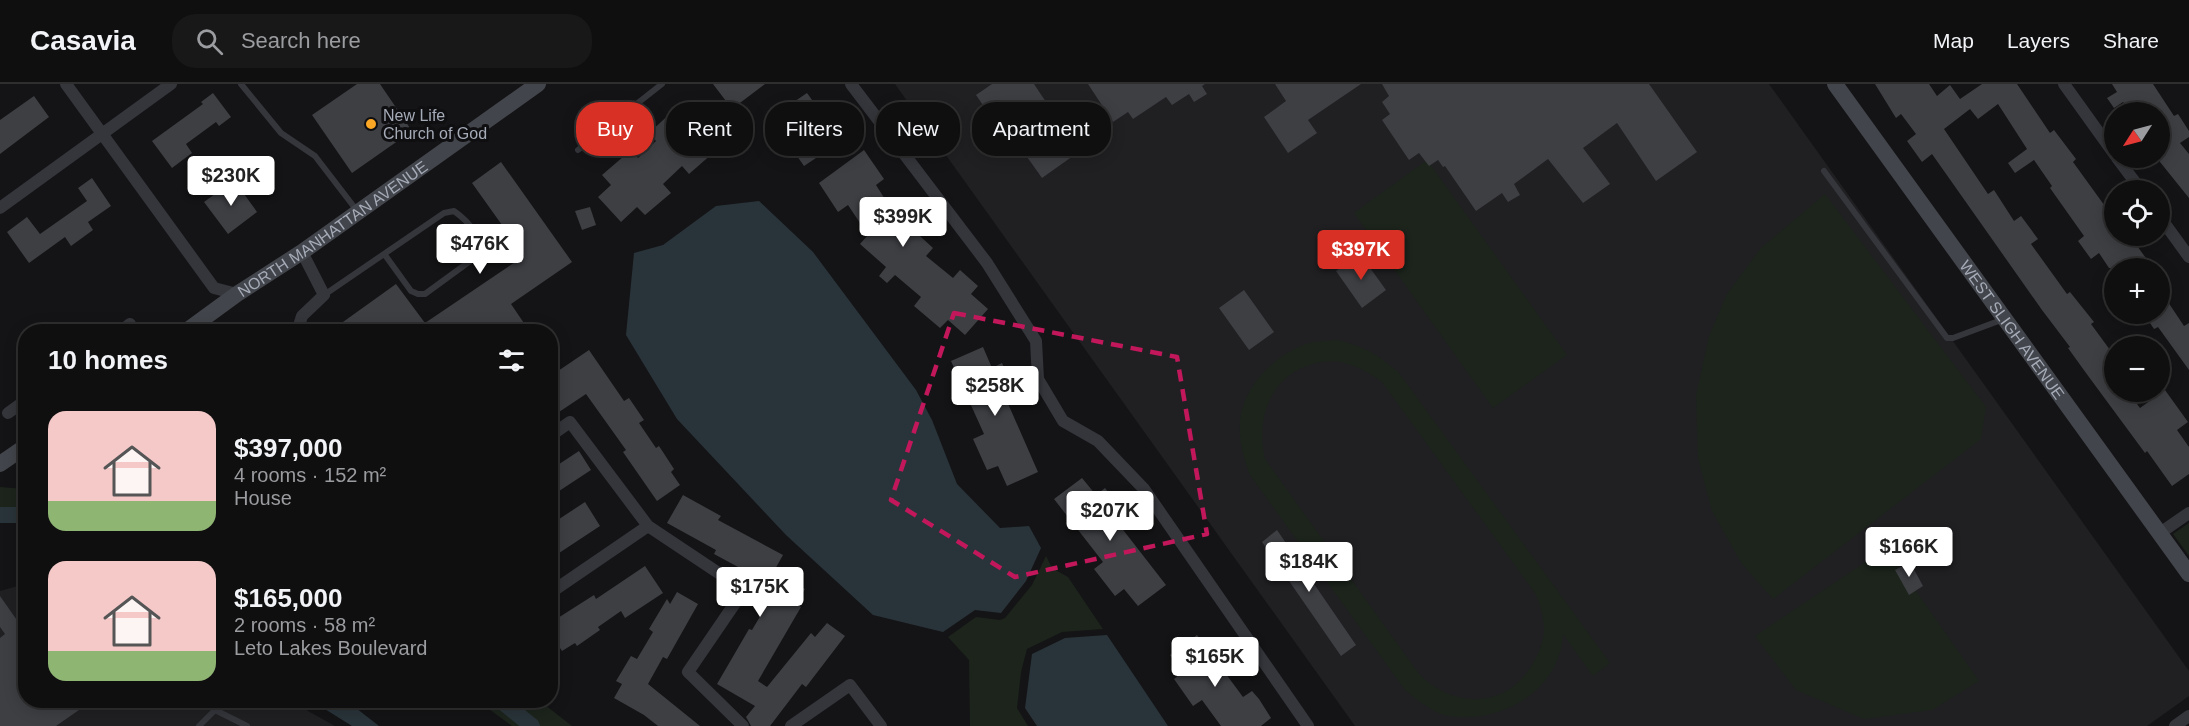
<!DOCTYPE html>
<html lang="en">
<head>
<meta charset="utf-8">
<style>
  :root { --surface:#0f0f10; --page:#181819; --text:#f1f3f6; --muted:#9b9c9f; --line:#2f2f30; --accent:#d93025 }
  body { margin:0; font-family:Arial,sans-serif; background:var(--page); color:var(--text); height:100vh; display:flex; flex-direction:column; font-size:22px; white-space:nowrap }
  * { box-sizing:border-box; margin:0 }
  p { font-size:20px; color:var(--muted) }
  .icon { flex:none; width:33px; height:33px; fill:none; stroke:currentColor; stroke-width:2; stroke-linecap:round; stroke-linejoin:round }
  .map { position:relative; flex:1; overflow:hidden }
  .drawer { position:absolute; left:18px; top:240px; width:540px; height:384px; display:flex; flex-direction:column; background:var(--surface); border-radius:24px; box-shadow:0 3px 15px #0003,0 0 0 2px var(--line) }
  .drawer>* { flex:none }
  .hud { position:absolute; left:576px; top:18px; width:570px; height:54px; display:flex; gap:12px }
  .needle { width:39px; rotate:234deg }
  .fabs { position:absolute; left:2104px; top:18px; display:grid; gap:12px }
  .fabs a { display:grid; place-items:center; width:66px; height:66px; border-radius:50%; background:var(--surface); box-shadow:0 3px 15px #0003,0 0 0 2px var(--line); font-size:30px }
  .price { position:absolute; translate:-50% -51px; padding:0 14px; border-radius:6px; background:#fff; color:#222; font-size:20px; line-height:39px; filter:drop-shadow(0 2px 3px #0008) }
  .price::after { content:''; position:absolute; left:50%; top:36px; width:18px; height:14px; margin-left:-9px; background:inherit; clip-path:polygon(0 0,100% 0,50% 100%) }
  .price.current { background:var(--accent); color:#fff }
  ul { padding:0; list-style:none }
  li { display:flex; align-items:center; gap:18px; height:150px; padding:0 30px }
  li span { display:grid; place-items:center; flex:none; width:168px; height:120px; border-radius:18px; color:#555 }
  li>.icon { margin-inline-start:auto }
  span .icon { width:72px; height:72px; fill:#fffc; stroke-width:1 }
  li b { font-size:26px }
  h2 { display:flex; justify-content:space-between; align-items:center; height:72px; padding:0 30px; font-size:26px }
  .pill { padding:0 21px; border-radius:24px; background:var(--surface); box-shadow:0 3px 15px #0003,0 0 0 2px var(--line); font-size:21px; line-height:54px }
  .pill.current { background:var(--accent); color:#fff }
  header { display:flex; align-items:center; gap:36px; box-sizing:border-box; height:84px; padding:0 30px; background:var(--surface); border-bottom:2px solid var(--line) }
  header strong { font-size:28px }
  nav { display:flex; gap:33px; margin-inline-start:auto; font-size:21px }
  .search { width:420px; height:54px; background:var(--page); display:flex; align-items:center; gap:15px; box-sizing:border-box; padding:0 21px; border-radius:24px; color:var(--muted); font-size:22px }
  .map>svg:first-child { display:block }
</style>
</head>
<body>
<header>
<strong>Casavia</strong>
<div class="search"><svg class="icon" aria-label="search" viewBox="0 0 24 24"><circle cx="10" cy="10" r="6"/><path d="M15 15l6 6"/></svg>Search here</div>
<nav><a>Map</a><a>Layers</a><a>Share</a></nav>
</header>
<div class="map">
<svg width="2189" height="642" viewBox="0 0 2189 642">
  <rect width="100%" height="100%" fill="#141416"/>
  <path fill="#202023" d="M895 0H1769L2189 587V612L2147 642H1355Z
    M25 500 26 616 290 617 335 642H0V507Z"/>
  <path fill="#1c241c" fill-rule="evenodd" d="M1427 76 1567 271 1493 324 1354 129Z
    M1825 110 1986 323 1981 355 1773 515 1742 480 1712 427 1698 374 1696 312 1709 252 1727 210 1761 164Z
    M1337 256C1366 263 1377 270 1399 289L1610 579 1593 592 1563 550C1560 607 1500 642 1444 631 1430 626 1417 616 1405 606L1250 391C1245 378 1241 364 1240 350 1236 309 1272 271 1309 259 1318 257 1328 257 1337 256ZM1336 277C1355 281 1367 287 1382 298L1535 509C1540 520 1544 532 1544 545 1544 559 1537 573 1530 584 1503 626 1451 623 1419 590L1265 375C1256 335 1269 292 1313 280 1320 277 1328 278 1336 277Z
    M0 403 25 405V438L0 435Z
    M2189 439V472L2173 450Z
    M1879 469 1893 474 1979 597 1932 626 1864 635 1796 606 1755 552Z
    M1046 472 1052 484 1068 493 1103 545 1062 548 1027 565 1021 588 1017 624 1028 642H970L969 576 948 553 976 533 1000 536 1005 534 1032 501Z
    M478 617H540L572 642H512Z"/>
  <path fill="#29343a" d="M759 117 813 168 916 306 932 336 957 400 1000 444 1029 442 1041 464 1026 497 1001 529 975 526 943 548 873 531 786 451 677 335 626 251 634 169 663 161 716 122Z
    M1107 551 1168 642H1037L1025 624 1032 570 1065 554Z
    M312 617H347L379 642H352Z"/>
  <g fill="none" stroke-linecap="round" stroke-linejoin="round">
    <path stroke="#29343a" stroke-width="16" d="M0 431H26
      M500 616 532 642"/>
  </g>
  <path fill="#3e3f43" d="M357 0H380L412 47 352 89 312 31Z
    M713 0H765L732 25Z
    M992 0H1034L1066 48 1060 52 1073 72 1042 94 1005 42 1000 46 976 11Z
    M1088 0H1205L1202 2 1207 10 1194 18 1189 10 1172 21 1166 13 1133 35 1128 28 1113 38Z
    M1275 0H1361L1308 36 1317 49 1288 69 1264 33 1286 17Z
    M1382 0H1649L1697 68 1656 97 1617 39 1583 64 1610 100 1583 119 1548 75 1514 100 1520 111 1508 118 1502 109 1476 127 1445 82 1443 83 1438 76 1429 82 1419 69 1409 76 1382 36 1390 30 1382 18 1389 12Z
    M1875 0H1929L1937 12 1950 1 1960 15 1982 0H2017L2050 49 2054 46 2076 75 2073 78 2115 136V152H2130L2153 184H2109L2099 169 2091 175 2078 157 2084 152 2050 104 2052 102 2034 76 2015 89 2008 79 2027 65 1998 20 1978 35 1970 25 1944 45 1988 110 1994 106 2014 137 2021 132 2038 155 2031 160 2067 210 2070 208 2094 238 2091 240 2113 270 2105 275 2115 289V308H2128L2140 324 2165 306 2188 338 2177 346 2189 363V390L2172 402 2147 367 2145 369 2086 289 2068 264 2070 263 2042 226 1932 70 1922 78 1907 57 1916 50 1901 30 1896 34Z
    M2112 0H2153L2174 32 2178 30 2189 47V53L2180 59 2189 70V114L2160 78V28H2131L2123 18 2114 24 2107 14 2117 8Z
    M213 9 231 33 219 42 216 38 186 60 192 69 172 84 152 57 203 20 201 18Z
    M807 9 820 27 830 21 849 48 842 54 843 56 804 82 783 52 791 46 779 28Z
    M34 12 49 33 0 70V36Z
    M698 20 722 46 705 61 713 69 689 90 682 82 663 100 671 109 645 131 637 123 621 138 598 113 611 101 602 91 631 66 638 74 656 57 649 49 674 26 682 34Z
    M864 66 884 95 876 101 888 120 875 129 900 149 908 141 933 164 926 172 953 194 960 186 978 202 971 210 988 225 965 251 948 236 940 244 914 222 921 213 895 191 887 199 879 192 886 183 860 160 868 151 848 121 838 128 819 99Z
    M501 78 572 178 511 220 530 248H329L396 200 425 239 524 172 472 99Z
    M92 94 111 122 88 138 93 146 71 162 65 153 29 179 7 148 27 133 40 150 87 117 78 104Z
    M234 96 257 128 228 150 204 118Z
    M590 123 596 141 582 146 575 127Z
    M1360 170 1386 206 1362 224 1336 187Z
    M1244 206 1274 248 1249 266 1219 224Z
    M2160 206 2184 242 2189 239V286L2158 243 2154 245 2144 230H2160Z
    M983 263 992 284 1002 279 1016 311 1006 315 1038 388 1007 402 998 382 987 386 973 355 984 350 951 277Z
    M589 266 624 317 629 314 644 336 639 339 656 364 659 362 674 385 671 388 680 401 657 417 623 368 626 366 586 310 550 334V276L558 287Z
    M579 367 591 386 550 413V386Z
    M1082 394 1096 411 1105 404 1126 432 1117 438 1166 501 1138 522 1124 505 1115 512 1094 485 1103 478 1054 415Z
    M683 411 721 432 718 436 783 471 774 487 805 505 796 520 801 523 758 597 767 603 811 549 815 553 827 539 845 552 806 603 802 600 770 642H751L746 633 755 622 717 600 749 545 752 546 777 504 714 470 716 466 667 439Z
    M585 418 600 442 550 475V441Z
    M1277 446 1356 561 1341 572 1262 458Z
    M1910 478 1923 502 1909 511 1895 486Z
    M645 482 663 509 625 534 621 527 598 543 600 546 577 562 575 559 562 567 550 549V539L594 511 596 515Z
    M677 508 698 520 667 575 663 573 648 600 700 642H658L644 631 614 614 622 600 616 597 631 572 637 575 653 548 649 545 667 515 670 520Z
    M0 512 26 549V616H72L79 626 56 642H0V554L5 550 0 543Z
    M1197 551 1243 613 1252 607 1259 615 1271 634 1261 642H1221L1202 616 1193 622 1174 595 1182 589 1170 571Z"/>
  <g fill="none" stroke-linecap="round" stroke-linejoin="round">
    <path stroke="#34363b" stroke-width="6" d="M241 0 281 49 315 72 358 128
      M578 66 662 0
      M1824 87 1947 254H1953L2004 235
      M324 211 444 129 454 127C468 137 485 155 477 172L425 210H418L411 207 385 171
      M199 642 215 626 247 642"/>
    <path stroke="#34363b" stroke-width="12" d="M66 0 214 204 237 210
      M851 0 987 179 1036 257 1038 295 1063 337 1098 357 1144 405 1308 642
      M2064 0 2115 71
      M2117 74 2141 106
      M0 124 171 0
      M2160 133 2189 173
      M120 248 130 240
      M297 248 302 232 324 211 302 168
      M8 329 26 316
      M550 352 570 338 648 442 744 506 688 588 743 642
      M2160 449 2189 429
      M550 509 648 442
      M791 642 850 601 881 642
      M2175 642 2189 632"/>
    <g stroke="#42454b" stroke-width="16">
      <path id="s1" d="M1835 0 2189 490"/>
      <path id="s2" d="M185 248 237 210 302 168 538 0"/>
      <path d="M0 380 26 362"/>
    </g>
  </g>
  <path fill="none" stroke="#c2185b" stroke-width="4.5" stroke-dasharray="12 8" stroke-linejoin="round" d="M954 229 1177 273 1207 450 1015 493 891 416Z"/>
  <circle fill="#fba726" stroke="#0f0f11" stroke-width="2" cx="371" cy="40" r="6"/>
  <g text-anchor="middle" stroke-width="6" stroke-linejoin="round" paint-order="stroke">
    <g font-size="16" fill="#a5abb7" stroke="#0f0f11" text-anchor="start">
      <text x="383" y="37">New Life<tspan x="383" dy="18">Church of God</tspan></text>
    </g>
    <g font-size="16" fill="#a5abb7" stroke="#0f0f11">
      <text dy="6" stroke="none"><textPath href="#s2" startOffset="180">NORTH MANHATTAN AVENUE</textPath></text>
      <text dy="6" stroke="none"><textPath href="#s1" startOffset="303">WEST SLIGH AVENUE</textPath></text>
    </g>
  </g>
</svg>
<div class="fabs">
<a><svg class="needle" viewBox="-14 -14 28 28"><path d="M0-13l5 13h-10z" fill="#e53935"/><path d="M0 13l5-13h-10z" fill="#9b9c9f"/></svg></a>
<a><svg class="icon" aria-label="locate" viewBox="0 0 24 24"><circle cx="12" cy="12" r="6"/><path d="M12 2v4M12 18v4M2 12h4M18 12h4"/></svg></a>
<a>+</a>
<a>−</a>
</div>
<b class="price" style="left:231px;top:123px">$230K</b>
<b class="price" style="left:903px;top:164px">$399K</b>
<b class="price" style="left:480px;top:191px">$476K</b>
<b class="price current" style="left:1361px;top:197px">$397K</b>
<b class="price" style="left:995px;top:333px">$258K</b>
<b class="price" style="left:1110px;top:458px">$207K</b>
<b class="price" style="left:1909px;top:494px">$166K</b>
<b class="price" style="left:1309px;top:509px">$184K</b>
<b class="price" style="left:760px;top:534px">$175K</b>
<b class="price" style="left:1215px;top:604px">$165K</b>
<div class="hud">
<a class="pill current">Buy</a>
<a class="pill">Rent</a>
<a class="pill">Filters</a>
<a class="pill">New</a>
<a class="pill">Apartment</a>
</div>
<section class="drawer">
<h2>10 homes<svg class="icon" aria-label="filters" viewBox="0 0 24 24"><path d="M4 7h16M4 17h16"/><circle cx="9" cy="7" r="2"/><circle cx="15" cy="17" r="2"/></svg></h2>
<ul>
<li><span style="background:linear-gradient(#f6c9c9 75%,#8fb573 0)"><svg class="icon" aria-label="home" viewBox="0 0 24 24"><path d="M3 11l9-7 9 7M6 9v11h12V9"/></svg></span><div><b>$397,000</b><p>4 rooms · 152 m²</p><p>House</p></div></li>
<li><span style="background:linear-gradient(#f6c9c9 75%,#8fb573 0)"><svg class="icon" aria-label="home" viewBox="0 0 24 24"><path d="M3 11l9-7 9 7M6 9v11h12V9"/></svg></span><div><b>$165,000</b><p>2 rooms · 58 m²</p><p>Leto Lakes Boulevard</p></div></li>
</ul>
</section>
</div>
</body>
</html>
